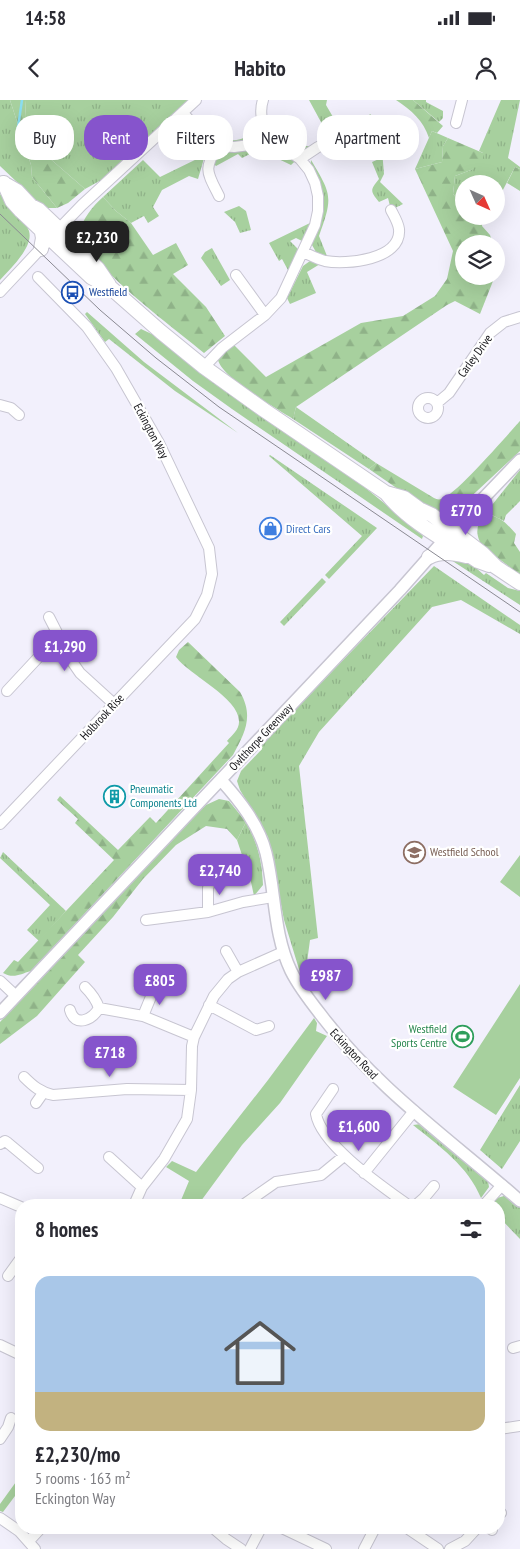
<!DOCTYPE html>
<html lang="en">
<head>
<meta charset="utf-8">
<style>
  :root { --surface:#fff; --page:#f2f2f3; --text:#2b2b33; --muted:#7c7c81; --accent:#8654cc }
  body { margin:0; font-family:"PT Sans Narrow",sans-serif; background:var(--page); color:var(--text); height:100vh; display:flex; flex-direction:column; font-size:19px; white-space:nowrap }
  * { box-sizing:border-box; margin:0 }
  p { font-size:16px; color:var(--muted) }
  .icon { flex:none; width:28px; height:28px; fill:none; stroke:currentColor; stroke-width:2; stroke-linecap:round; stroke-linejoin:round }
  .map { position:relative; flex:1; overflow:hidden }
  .details { position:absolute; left:15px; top:1099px; width:490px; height:335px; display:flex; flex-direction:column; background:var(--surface); border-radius:20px; box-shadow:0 5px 20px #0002 }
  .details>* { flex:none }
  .banner { position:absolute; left:15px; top:15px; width:490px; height:45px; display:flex; gap:10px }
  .needle { width:32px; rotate:135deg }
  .buttons { position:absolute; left:455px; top:75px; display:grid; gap:10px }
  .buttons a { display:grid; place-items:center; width:50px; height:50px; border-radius:50%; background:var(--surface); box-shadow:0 5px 20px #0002; font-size:25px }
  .price { position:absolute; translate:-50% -42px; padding:0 11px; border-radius:10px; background:var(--accent); color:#fff; font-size:16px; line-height:32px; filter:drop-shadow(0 1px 2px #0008) }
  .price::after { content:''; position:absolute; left:50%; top:30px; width:15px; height:11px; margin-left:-8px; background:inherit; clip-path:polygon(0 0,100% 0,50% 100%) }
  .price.on { background:#222; color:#fff }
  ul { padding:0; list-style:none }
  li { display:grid; align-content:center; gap:10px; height:265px; padding:0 20px }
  li span { display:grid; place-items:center; height:155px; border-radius:15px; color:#555 }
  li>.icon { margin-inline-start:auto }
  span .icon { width:90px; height:90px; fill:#fffc; stroke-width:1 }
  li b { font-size:21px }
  h2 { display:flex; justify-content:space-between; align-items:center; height:60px; padding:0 20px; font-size:21px }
  .chip { padding:0 18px; border-radius:20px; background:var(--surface); box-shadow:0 5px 20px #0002; font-size:18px; line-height:45px }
  .chip.on { background:var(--accent); color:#fff }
  .status { display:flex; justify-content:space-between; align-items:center; height:35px; padding:0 25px; background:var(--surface); direction:ltr }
  .status svg { height:14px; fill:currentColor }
  header { display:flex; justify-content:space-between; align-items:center; height:65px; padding:0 20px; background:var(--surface); font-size:22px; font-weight:800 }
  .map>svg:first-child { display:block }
</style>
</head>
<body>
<div class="status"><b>14:58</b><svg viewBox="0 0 49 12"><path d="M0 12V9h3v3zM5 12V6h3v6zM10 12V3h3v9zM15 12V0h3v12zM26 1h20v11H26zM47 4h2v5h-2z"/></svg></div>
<header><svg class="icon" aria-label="back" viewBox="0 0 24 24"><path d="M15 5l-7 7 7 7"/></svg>Habito<svg class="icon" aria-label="person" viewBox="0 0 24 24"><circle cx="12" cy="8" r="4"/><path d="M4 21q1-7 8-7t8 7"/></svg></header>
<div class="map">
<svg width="520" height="1449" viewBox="0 0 520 1449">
  <defs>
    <pattern id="grass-tufts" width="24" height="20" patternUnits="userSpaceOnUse" patternTransform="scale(1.25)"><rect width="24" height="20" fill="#a7d09e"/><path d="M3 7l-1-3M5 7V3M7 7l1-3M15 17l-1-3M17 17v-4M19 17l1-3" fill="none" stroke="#8fb288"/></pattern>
    <pattern id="forest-firs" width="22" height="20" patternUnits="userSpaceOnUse" patternTransform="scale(1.25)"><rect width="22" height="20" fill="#a7d09e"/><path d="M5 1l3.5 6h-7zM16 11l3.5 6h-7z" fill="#8fb288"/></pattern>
  </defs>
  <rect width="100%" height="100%" fill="#f2f0fc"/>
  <path fill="url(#grass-tufts)" d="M0 0H10L31 65 32 77 57 108H48L38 102 0 66Z
    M26 0H188L105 78 85 89 24 36Z
    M309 0H327L326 5 340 29 328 35Z
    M413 0H426V2L443 11V18L439 22Z
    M501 0H520L508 58 520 67V69L515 67 496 103V84H464V104L462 105 453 94 455 76 471 70 483 53 479 51Z
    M370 14 397 37 403 48 382 50 384 74 380 82 403 104 391 110 388 98 379 102C370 91 370 90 379 79L372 62 379 59V54L381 50 372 34 365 38 361 31 368 27 365 21Z
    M259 29 269 34 277 30 289 46H311L291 65C279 59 265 51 252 56L250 54 242 58 238 54 216 66 205 55 198 79 189 76 162 90 153 107 159 116 148 123 144 116 131 123 116 111 103 97 143 60 160 77 203 56 192 30 211 33 215 31 219 38C240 43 242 39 259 29Z
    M432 31 448 38 443 46 442 62 415 69Z
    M311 60C332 95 333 97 319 136L327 156 316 152 312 145C313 130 325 118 323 102 321 88 309 74 311 60Z
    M0 94C9 104 25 119 29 131 34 147 9 170 0 180Z
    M239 106 246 111 251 130 240 133 235 122 224 112Z
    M310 123 302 141 296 138 290 141 299 150 289 172 282 159 279 161 269 143Z
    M212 148 230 180 221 186 201 158 205 152Z
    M310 161 320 164 307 172 316 193 290 204 287 198 303 166Z
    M87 212 144 262 238 333 175 291 109 239 105 242 85 214Z
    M141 229 156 236 352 377 416 429 423 436 422 439 232 309 193 281 135 234Z
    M296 307 376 363 369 369 293 319Z
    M270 355 377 428 329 479 325 475 362 436 269 356Z
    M520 370V401L506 415 504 421 492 415H484Z
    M451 460H467L484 475 486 473 508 488 520 491V505Z
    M434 466 517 523 520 525V534L461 500 432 507 319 632 299 666 318 838 310 840 306 870 302 879 284 820 268 737 240 690 237 681 241 671 262 649 260 646Z
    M322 478 326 482 284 526 280 522Z
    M246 722C258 744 262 761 263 785L254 796 251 782 237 740Z
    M3 752 66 811 39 841 27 830 50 805 0 758Z
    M520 985V1041L502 1069 480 1050Z
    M421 1024 488 1081 489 1087 481 1098C468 1066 439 1046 413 1025Z
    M504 1096 510 1097 520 1107V1139L499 1117V1105H491L497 1098Z"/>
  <path fill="url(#forest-firs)" d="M10 0H26L24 36 85 89 68 103 57 108 32 77 31 65Z
    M396 0H413L443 26 437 33 432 31 429 38C423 20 412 11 396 0Z
    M448 38 483 53V60L471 70 455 76 453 94 462 105 464 104V116H483L482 126 490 135 493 144H464V176H495L480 214 455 201 447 205 296 307 293 319C276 308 223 279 218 260L221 254 233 244 266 277 361 223 403 216 435 196 447 179 453 151 415 69 442 62 443 46Z
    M515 67 520 69V91L507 83Z
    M103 97 116 111 131 123 153 155 176 143 188 165 173 174 206 207 225 236 204 253C174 228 90 167 79 132 84 117 92 107 103 97Z
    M520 321V351L462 405 445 418 437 416 369 369 376 363 434 398C436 399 439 400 441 399 454 397 508 334 520 321Z
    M484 415C499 414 507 424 516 434L514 443 520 452V475L482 446C475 434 476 426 484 415Z
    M188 542 240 592C254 616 245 633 233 655L31 871C20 874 14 879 3 873L14 860 18 862 114 760 75 723 78 719 57 700 60 696 118 750 150 717 156 723 229 643 227 641C232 635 239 630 239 622 240 598 189 575 176 557L179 550Z
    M219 699 229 701 246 722 237 740 227 729 206 726 176 745 143 779 113 817 78 855 85 862 37 916 0 944V922L193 717 206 705Z"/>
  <path fill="#a7d09e" d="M520 755V797L500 782Z
    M520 884V978L496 1015 453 987Z
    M314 918 317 923 316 931 327 936 280 1003 242 1045 198 1105H179L189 1081 166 1067 172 1061 196 1072 268 980Z
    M21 1375V1388L3 1412 0 1411V1404Z"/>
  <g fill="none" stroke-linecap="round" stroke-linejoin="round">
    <path stroke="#8addef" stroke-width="2.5" d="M17 34 22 0"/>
    <defs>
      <path id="minor" d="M263 0C258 14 265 29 266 43
        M183 13 204 36 218 46 234 47 266 43 287 50 300 59 309 70 315 83 318 96V111L315 125 281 198 265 215 222 248 204 267
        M456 23 462 0
        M218 46C203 69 207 72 219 96
        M300 59 318 47 354 29
        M55 133 82 105 196 0
        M303 152C310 155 317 159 325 161 346 165 402 160 399 129 398 122 394 116 391 110
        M236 175 265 215
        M0 192 45 144
        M418 308a10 10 0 1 1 20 0a10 10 0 1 1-20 0Z
        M437 303 449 293 490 233 504 222 520 217
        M0 305 11 308 19 315
        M49 517 71 560 80 573 114 604
        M7 591 48 547 60 539
        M0 724 195 519 207 495 212 474 209 448 159 343 116 268 87 227 38 177
        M208 812V788L213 775
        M146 820 208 812 243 802 273 797
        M226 851 238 872
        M0 881 16 896
        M209 905 256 930 269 926
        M99 908 143 916 194 937
        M70 910C75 928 92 920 99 908 96 899 92 894 85 887
        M143 916 155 887
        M24 977C33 986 40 992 53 995L127 989 191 990
        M333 989 316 1014C321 1045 383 1087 408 1105
        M36 1003 43 993
        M0 1044 5 1041 8 1043 38 1068
        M109 1057 142 1087
        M364 1073 414 1011
        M0 1098 21 1107
        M134 1105 142 1087 164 1059 187 1019 191 990 192 946 194 937 214 896 228 879 238 872 283 852
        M243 1105 276 1082 321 1075 344 1056
        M416 1105 424 1098 434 1086
        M484 1105 502 1085
        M8 1176 21 1158
        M0 1245 21 1255
        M513 1248 520 1246
        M499 1329 520 1326
        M0 1339 8 1327 11 1318
        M499 1414 501 1413
        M0 1418 19 1431 35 1449
        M213 1428 226 1439 241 1449
        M282 1428 326 1449
        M407 1428 438 1449
        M490 1428 492 1430
        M29 1441 41 1428
        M250 1449 261 1428
        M364 1449 375 1428
        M450 1449 465 1441 477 1428"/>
      <path id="tertiary" d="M221 680C240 701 259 725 266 753 276 794 273 833 291 871 299 887 310 901 321 915 376 988 452 1041 520 1101
        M0 913 400 490 453 430 520 360"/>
      <path id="secondary" d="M3 83 17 91 31 106 39 110 59 129 98 169 109 185
        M4 83 12 101 21 111 91 177 111 188 161 232 204 267 264 310 386 393 404 398 419 409 432 415 482 453 496 467 520 483
        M41 127 43 138 41 149
        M386 393C409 422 447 441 478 461L489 465
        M429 457C441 451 453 453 466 456"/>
    </defs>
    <use href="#minor" stroke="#c7c5d1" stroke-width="12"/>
    <use href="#tertiary" stroke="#c7c5d1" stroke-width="14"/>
    <use href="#secondary" stroke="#c7c5d1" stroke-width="16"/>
    <use href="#minor" stroke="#fff" stroke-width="10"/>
    <use href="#tertiary" stroke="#fff" stroke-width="11"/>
    <use href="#secondary" stroke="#fff" stroke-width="14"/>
    <path stroke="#8a8992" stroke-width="1" d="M0 114 100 210 156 258 219 307 520 512"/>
  </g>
  <defs>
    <symbol id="bus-ring" viewBox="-11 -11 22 22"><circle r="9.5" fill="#fff" stroke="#1a4fb4" stroke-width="1.5"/><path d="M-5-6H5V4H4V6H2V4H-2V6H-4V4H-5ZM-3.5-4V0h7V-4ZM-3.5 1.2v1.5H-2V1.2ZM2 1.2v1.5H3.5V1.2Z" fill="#1a4fb4"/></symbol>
    <symbol id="shop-ring" viewBox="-11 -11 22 22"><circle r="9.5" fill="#fff" stroke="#3f7fe0" stroke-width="1.5"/><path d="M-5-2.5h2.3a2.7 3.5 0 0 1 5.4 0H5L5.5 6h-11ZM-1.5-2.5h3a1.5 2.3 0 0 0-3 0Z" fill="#3f7fe0"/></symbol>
    <symbol id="building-ring" viewBox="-11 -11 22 22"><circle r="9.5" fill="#fff" stroke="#0f9aa8" stroke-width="1.5"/><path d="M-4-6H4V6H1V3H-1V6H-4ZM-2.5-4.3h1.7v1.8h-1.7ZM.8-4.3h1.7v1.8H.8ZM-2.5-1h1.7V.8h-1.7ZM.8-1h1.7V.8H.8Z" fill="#0f9aa8"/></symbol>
    <symbol id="school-ring" viewBox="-11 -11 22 22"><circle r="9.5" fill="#fff" stroke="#8d6e63" stroke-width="1.5"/><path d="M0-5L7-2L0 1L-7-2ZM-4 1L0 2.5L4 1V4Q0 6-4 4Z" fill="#8d6e63"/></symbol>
    <symbol id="stadium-ring" viewBox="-11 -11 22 22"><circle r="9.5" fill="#fff" stroke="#2e9e5b" stroke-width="1.5"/><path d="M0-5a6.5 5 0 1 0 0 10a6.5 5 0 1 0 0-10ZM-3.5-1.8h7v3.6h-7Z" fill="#2e9e5b"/></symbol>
  </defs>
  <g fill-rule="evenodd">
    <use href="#bus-ring" x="60" y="180" width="25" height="25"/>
    <use href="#shop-ring" x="258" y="416" width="25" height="25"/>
    <use href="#building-ring" x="102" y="684" width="25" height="25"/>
    <use href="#school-ring" x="402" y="740" width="25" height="25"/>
    <use href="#stadium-ring" x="450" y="924" width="25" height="25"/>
  </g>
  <g text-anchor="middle" stroke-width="4.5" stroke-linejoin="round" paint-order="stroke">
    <g font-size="12" fill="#164399" stroke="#fff" text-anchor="start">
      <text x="89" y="196">Westfield</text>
    </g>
    <g font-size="12" fill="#17171b" stroke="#fff">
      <text transform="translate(475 256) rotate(-54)" y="4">Carley Drive</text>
      <text transform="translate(151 331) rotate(62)" y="4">Eckington Way</text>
      <text transform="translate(102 617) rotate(-47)" y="4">Holbrook Rise</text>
      <text transform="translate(261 637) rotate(-47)" y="4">Owlthorpe Greenway</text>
      <text transform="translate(354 954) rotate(47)" y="4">Eckington Road</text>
    </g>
    <g font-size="12" fill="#366cbe" stroke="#fff" text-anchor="start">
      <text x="286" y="433">Direct Cars</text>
    </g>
    <g font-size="12" fill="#0d838f" stroke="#fff" text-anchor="start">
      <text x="130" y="693">Pneumatic<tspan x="130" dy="14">Components Ltd</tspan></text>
    </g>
    <g font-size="12" fill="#785e54" stroke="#fff" text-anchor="start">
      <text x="430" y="756">Westfield School</text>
    </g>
    <g font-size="12" fill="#27864d" stroke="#fff" text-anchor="end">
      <text x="447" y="933">Westfield<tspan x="447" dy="14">Sports Centre</tspan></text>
    </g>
  </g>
</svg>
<div class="buttons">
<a><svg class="needle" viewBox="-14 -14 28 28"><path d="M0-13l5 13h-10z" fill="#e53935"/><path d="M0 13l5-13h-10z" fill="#7c7c81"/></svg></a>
<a><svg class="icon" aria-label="layers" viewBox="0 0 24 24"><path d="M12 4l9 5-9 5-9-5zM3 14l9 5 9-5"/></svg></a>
</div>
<b class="price on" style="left:97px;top:163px">£2,230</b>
<b class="price" style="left:466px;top:436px">£770</b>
<b class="price" style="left:65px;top:572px">£1,290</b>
<b class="price" style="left:220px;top:796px">£2,740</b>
<b class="price" style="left:326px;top:901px">£987</b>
<b class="price" style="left:160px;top:906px">£805</b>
<b class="price" style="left:110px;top:978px">£718</b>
<b class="price" style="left:359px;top:1052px">£1,600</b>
<div class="banner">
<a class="chip">Buy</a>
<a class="chip on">Rent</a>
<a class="chip">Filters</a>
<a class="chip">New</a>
<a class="chip">Apartment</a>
</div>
<section class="details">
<h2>8 homes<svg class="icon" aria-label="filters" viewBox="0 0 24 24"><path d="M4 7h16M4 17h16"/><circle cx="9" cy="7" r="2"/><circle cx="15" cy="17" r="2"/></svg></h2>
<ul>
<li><span style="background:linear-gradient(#a9c7e8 75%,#c2b280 0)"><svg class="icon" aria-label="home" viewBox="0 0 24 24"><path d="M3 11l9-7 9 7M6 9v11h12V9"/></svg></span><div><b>£2,230/mo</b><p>5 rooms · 163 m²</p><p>Eckington Way</p></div></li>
</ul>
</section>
</div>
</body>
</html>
